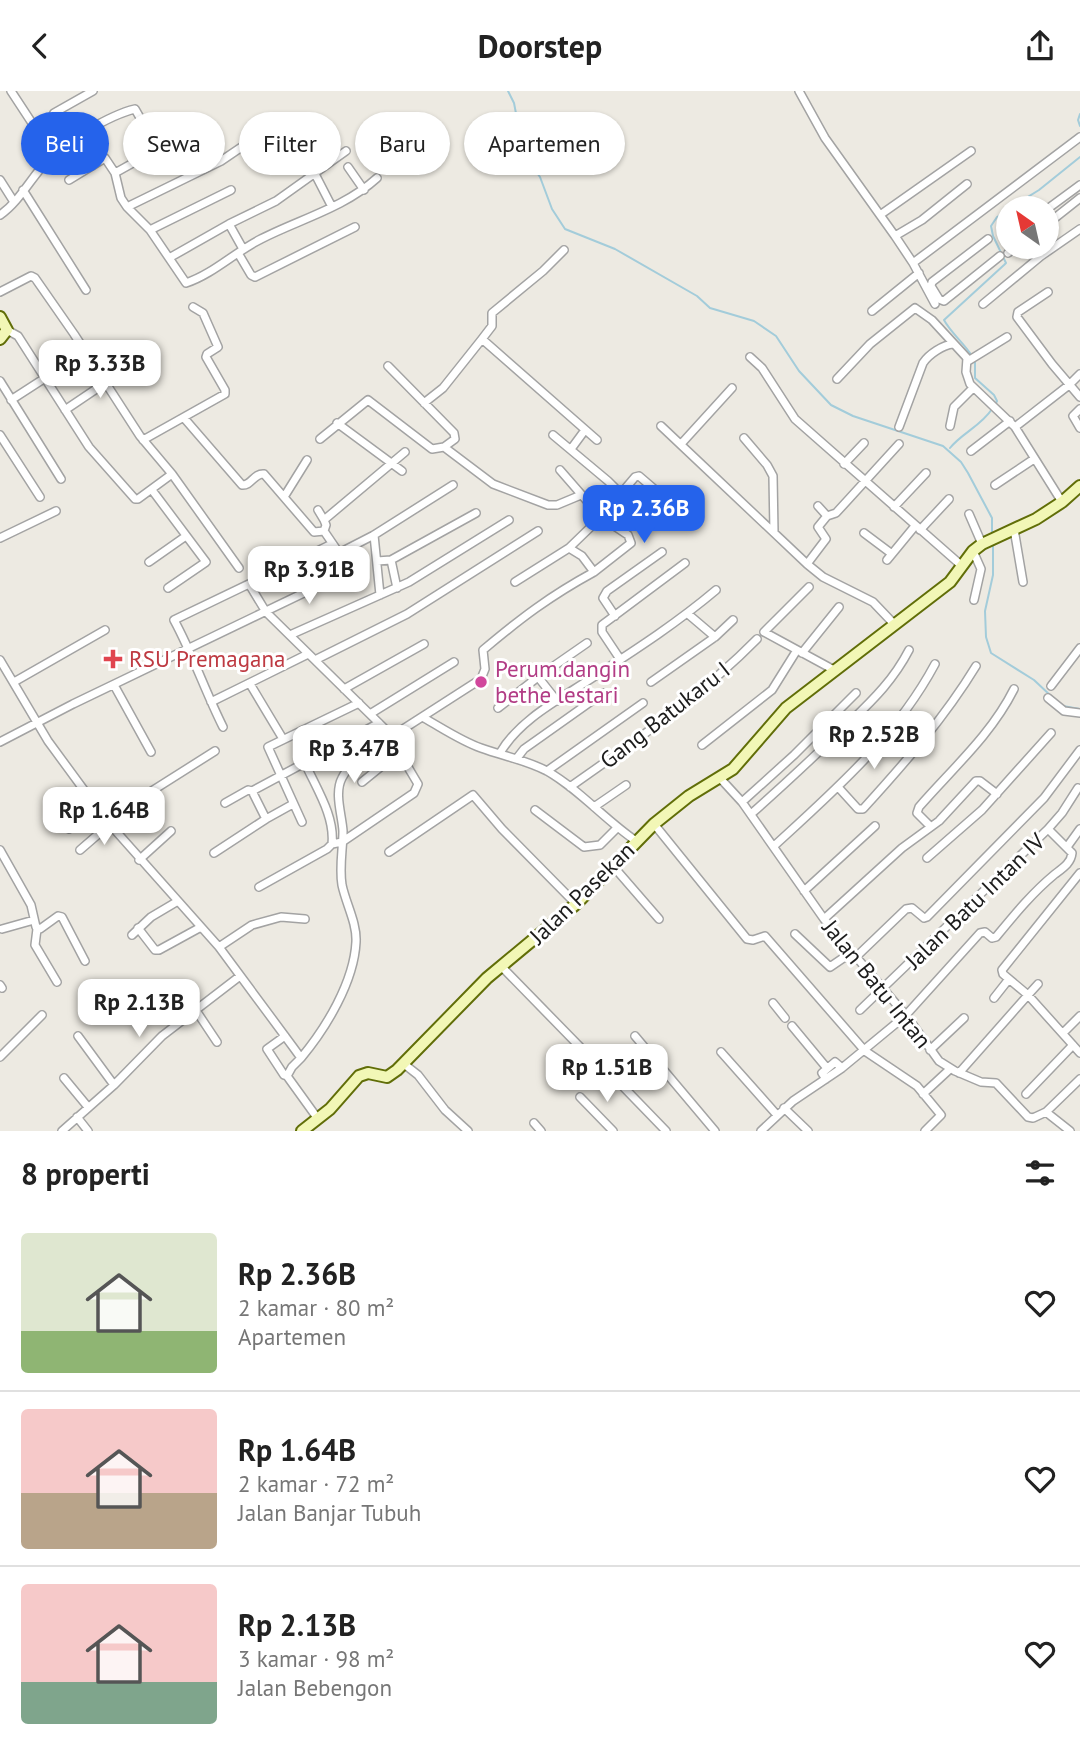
<!DOCTYPE html>
<html lang="id">
<head>
<meta charset="utf-8">
<style>
  :root { --surface:#fff; --page:#f6f6f6; --text:#222; --muted:#767676; --line:#e0e0e0; --accent:#2563eb }
  body { margin:0; font-family:"PT Sans",sans-serif; background:var(--page); color:var(--text); height:100vh; display:flex; flex-direction:column; font-size:26px; white-space:nowrap }
  * { box-sizing:border-box; margin:0 }
  p { font-size:23px; color:var(--muted) }
  .icon { flex:none; width:38px; height:38px; fill:none; stroke:currentColor; stroke-width:2; stroke-linecap:round; stroke-linejoin:round }
  .map { position:relative; height:1040px; overflow:hidden }
  .drawer { display:flex; flex-direction:column; background:var(--surface); flex:1 }
  .drawer>* { flex:none }
  .top-card { position:absolute; left:21px; top:21px; width:700px; height:63px; display:flex; gap:14px }
  .needle { width:46px; rotate:326deg }
  .fabs { position:absolute; left:996px; top:105px; display:grid; gap:14px }
  .fabs a { display:grid; place-items:center; width:63px; height:63px; border-radius:50%; background:var(--surface); box-shadow:0 2px 5px #0004; font-size:35px }
  .price { position:absolute; translate:-50% -60px; padding:0 16px; border-radius:14px; background:#fff; color:#222; font-size:23px; line-height:46px; filter:drop-shadow(0 2px 4px #0008) }
  .price::after { content:''; position:absolute; left:50%; top:42px; width:21px; height:16px; margin-left:-10px; background:inherit; clip-path:polygon(0 0,100% 0,50% 100%) }
  .price.active { background:var(--accent); color:#fff }
  ul { padding:0; list-style:none }
  li { display:flex; align-items:center; gap:21px; height:175px; padding:0 21px }
  li+li { border-top:2px solid var(--line) }
  li span { display:grid; place-items:center; flex:none; width:196px; height:140px; border-radius:7px; color:#555 }
  li>.icon { margin-inline-start:auto }
  span .icon { width:84px; height:84px; fill:#fffc; stroke-width:1 }
  li b { font-size:30px }
  h2 { display:flex; justify-content:space-between; align-items:center; height:84px; padding:0 21px; font-size:30px }
  .pill { padding:0 24px; border-radius:32px; background:var(--surface); box-shadow:0 2px 5px #0004; font-size:24px; line-height:63px }
  .pill.active { background:var(--accent); color:#fff }
  header { display:flex; justify-content:space-between; align-items:center; height:91px; padding:0 21px; background:var(--surface); font-size:32px; font-weight:700 }
  .map>svg:first-child { display:block }
</style>
</head>
<body>
<header><svg class="icon" aria-label="back" viewBox="0 0 24 24"><path d="M15 5l-7 7 7 7"/></svg>Doorstep<svg class="icon" aria-label="share" viewBox="0 0 24 24"><path d="M12 15V3M7 8l5-5 5 5M5 13v7h14v-7"/></svg></header>
<div class="map">
<svg width="1080" height="1040" viewBox="0 0 1080 1040">
  <rect width="100%" height="100%" fill="#edeae2"/>
  <g fill="none" stroke-linecap="round" stroke-linejoin="round">
    <path stroke="#a3ccda" stroke-width="2" d="M508 0 514 12 524 64 540 86 552 118 565 138 615 158 697 205 710 217 754 230 776 245 799 280 831 314 853 325 943 355 961 371 968 382 992 427V442
      M1080 23 1078 29 1080 35
      M1010 117 1039 99 1080 66
      M972 265C964 252 951 242 944 229L1004 174 1006 172 993 145 991 135 997 126 1008 119
      M975 270V287L994 304 997 310 995 314
      M950 357C962 342 981 335 992 318
      M993 451V484L985 520 986 546 991 562 1034 589 1051 605
      M1063 615 1080 618"/>
    <defs>
      <path id="street" d="M11 0 53 64
        M799 0 825 47 895 145
        M36 38 50 29 54 22 93 0
        M348 76 364 99
        M315 83 332 116
        M0 89 14 111
        M69 89 105 67 115 82 121 107 127 116 150 139 186 192C213 183 235 161 261 148 300 128 344 117 377 87
        M23 99 86 199
        M127 116 221 70 280 30
        M1046 119 1080 94
        M0 124C19 111 31 87 47 70 64 51 110 24 135 18L158 58 115 82
        M880 124 971 60
        M1046 134 1080 107
        M150 139 231 99
        M988 148 932 191 931 195 939 208 944 210 1000 165
        M243 158 229 133 276 110 346 60
        M238 162 251 184 255 186 355 136
        M1008 162 1016 156
        M169 167 229 133
        M913 172 895 145 922 129 967 93
        M0 201 31 185 35 187 74 243 140 345 172 383 239 477
        M1048 201 1018 221 1017 226 1052 273 1080 306
        M935 213 913 172 1080 46
        M983 213 1041 165 1080 138
        M872 220 919 182
        M7 239 18 245 89 356 135 408H138L172 383
        M482 248 492 235V222L543 180 564 159
        M750 266 762 277 795 328 962 475
        M968 270 1007 246
        M837 288 870 253 915 217 932 229 967 267 966 281 970 293 1015 336 1062 411
        M0 290 61 388
        M11 309 45 287
        M424 312 443 297 482 248 597 349
        M1080 318 1073 325 1080 337
        M65 319 105 292
        M184 327 242 394C251 395 254 382 264 383L314 441 324 440 339 462 374 444 453 394
        M337 332 402 380
        M661 335 807 473 823 486 873 511 894 533
        M950 335 954 316 973 297
        M899 336 923 272C929 263 943 254 953 253
        M1015 336 1069 294 1080 283
        M0 344 40 406
        M553 344 608 390 643 425
        M744 347 767 374 773 385 774 441
        M320 348 368 309 432 358 444 356 455 348 454 342 388 275
        M143 349 225 303V299L206 266 207 263 218 256 203 222 193 216
        M681 353 732 297
        M444 356 493 393 548 414H557L581 404
        M571 358 585 339
        M971 360 1010 330
        M844 373 864 352
        M995 394 1034 368
        M152 399 206 471 168 497
        M284 406 307 369
        M894 416 926 382
        M318 419 324 429
        M969 423 982 453
        M827 425 836 422 899 353
        M1014 438 1023 491
        M920 439 949 408
        M324 440 326 434 324 429 405 361
        M864 442 892 463
        M374 444 380 504
        M0 447 56 420
        M973 460 981 478 974 509
        M391 469 397 497
        M887 469 915 435
        M377 470 391 469 476 422
        M149 471 186 445
        M807 473 826 448 818 436 827 425 818 415
        M594 481 631 452 628 444 601 426 635 386 639 385 667 409
        M515 491 569 457
        M249 493 266 521 386 639 418 693 414 702 342 751 332 753 327 758 259 796
        M809 496 764 541 834 579
        M615 525 603 507 607 500 662 461
        M290 544 409 491 509 429
        M715 546 733 529
        M802 562 839 516
        M620 568 602 541V534L685 472
        M0 569 48 650 106 729 219 856 293 956 301 967 292 976 287 985 318 1028
        M315 569 407 523 538 440
        M538 586 587 552
        M14 591 105 539
        M651 591 715 546 688 523
        M250 593 283 648
        M114 594 151 661
        M1051 595 1080 557
        M344 598 424 553
        M1048 607 1064 620 1080 622
        M211 611 308 563
        M498 617 538 586 557 610
        M370 623 454 571
        M424 627C442 637 461 650 481 657 503 665 526 669 547 680 580 699 605 729 636 750
        M223 636C205 600 193 564 174 529L332 453
        M0 651 73 613 339 485
        M702 654 772 599 797 559
        M500 662C520 628 560 608 592 587 635 559 677 532 716 499
        M517 667 524 658 603 602
        M305 672C316 697 335 725 332 753
        M547 680 643 612
        M719 686 742 711 824 828 908 927 939 970 955 980 981 991 996 992 1028 1026 1033 1027 1046 1021 1070 1040
        M362 691 399 661
        M570 696C635 650 701 605 757 548
        M838 696 858 718H863C904 673 945 626 976 575
        M742 711 794 664 856 602
        M225 712 248 699 252 700
        M594 716 626 694
        M535 719 584 756 600 754 617 737
        M751 723C785 693 818 662 851 630 874 608 894 588 909 559
        M266 728 293 713
        M106 729 215 660
        M302 731 268 656 359 612
        M654 733 747 848 753 849 765 845 865 960 917 995 941 1024 925 1040
        M930 735 917 722 919 716C952 678 991 644 1014 598
        M69 738 97 717
        M1048 738 1062 722 1078 697
        M774 755C834 700 896 646 935 573
        M1067 756 1080 738
        M0 759 31 814 36 836 40 838 58 825 62 826 85 870
        M80 759 110 733
        M389 761 473 704 502 738 576 813
        M214 762 266 728 252 700 379 632
        M927 767 982 719 1051 642
        M139 769 171 740
        M613 775 659 828
        M804 800 875 735
        M824 828 902 757 939 730 976 690H980L997 703
        M138 837 155 859H159L201 836
        M2 838 34 829
        M37 838 35 854 57 891
        M795 843 830 876 852 861
        M132 844 151 826 178 810
        M219 856 252 834 281 826 305 828
        M856 866 906 818 912 817 924 827 927 826 1044 707 1080 659
        M501 875 582 958
        M1038 893 1028 904 1080 962
        M0 894 2 897
        M994 907 1009 888
        M773 912 785 927
        M195 918 217 951
        M792 935 826 976
        M1063 942 1080 925
        M78 945 114 994
        M285 945 267 958 284 984 287 985
        M635 945 715 1040
        M930 959 964 927
        M721 961 777 1024
        M0 966 42 924
        M301 967C326 937 354 891 356 851 357 832 346 813 342 794 339 776 343 758 343 740 342 724 334 702 342 687 347 676 359 668 369 660L481 588 485 578 483 559C521 527 550 505 594 481L582 465 569 457 601 426 560 379
        M404 973 418 984 445 1019 468 1040
        M606 978 666 1040
        M959 982 1028 904 1003 883 1002 879 1080 782
        M64 987 88 1016
        M826 988 822 982 835 971 842 977
        M923 1003 950 978
        M1026 1003 1073 954
        M580 1006 613 1040
        M784 1017 808 1040
        M1046 1021 1080 988
        M77 1026 88 1040
        M534 1032 541 1040
        M62 1040 114 994 162 945 240 885
        M761 1040 793 1010 842 977 905 925 980 842 985 841 992 847 996 846C1015 823 1032 802 1055 783 1063 777 1071 772 1072 762L1048 738 860 919"/>
      <path id="secondary" d="M0 226 7 239 0 248
        M302 1040 330 1018 359 985 368 982 387 986 397 979 487 887 576 813 654 733 689 705 733 678 786 617 950 491 973 460 982 453 1036 428 1062 411 1080 395"/>
    </defs>
    <use href="#street" stroke="#a3a3a3" stroke-width="10"/>
    <use href="#secondary" stroke="#616e08" stroke-width="14"/>
    <use href="#street" stroke="#fff" stroke-width="7"/>
    <use href="#secondary" stroke="#f2f7b6" stroke-width="10"/>
  </g>
  <path fill="#e0444e" stroke="#fff" stroke-width="2.5" d="M109.5 557.5h7v7h7v7h-7v7h-7v-7h-7v-7h7z"/>
  <circle fill="#d1479c" stroke="#fff" stroke-width="2.5" cx="481" cy="591" r="7"/>
  <g text-anchor="middle" stroke-width="6" stroke-linejoin="round" paint-order="stroke">
    <g font-size="23" fill="#be3a42" stroke="#fff" text-anchor="start">
      <text x="129" y="576">RSU Premagana</text>
    </g>
    <g font-size="23" fill="#b23c85" stroke="#fff" text-anchor="start">
      <text x="495" y="586">Perum.dangin<tspan x="495" dy="26">bethe lestari</tspan></text>
    </g>
    <g font-size="23" fill="#1c1c1c" stroke="#fff">
      <text transform="translate(665 624) rotate(-38)" y="8">Gang Batukaru I</text>
      <text transform="translate(582 802) rotate(-44)" y="8">Jalan Pasekan</text>
      <text transform="translate(975 810) rotate(-44)" y="8">Jalan Batu Intan IV</text>
      <text transform="translate(877 893) rotate(51)" y="8">Jalan Batu Intan</text>
    </g>
  </g>
</svg>
<div class="fabs">
<a><svg class="needle" viewBox="-14 -14 28 28"><path d="M0-13l5 13h-10z" fill="#e53935"/><path d="M0 13l5-13h-10z" fill="#767676"/></svg></a>
</div>
<b class="price" style="left:100px;top:309px">Rp 3.33B</b>
<b class="price active" style="left:644px;top:454px">Rp 2.36B</b>
<b class="price" style="left:309px;top:515px">Rp 3.91B</b>
<b class="price" style="left:874px;top:680px">Rp 2.52B</b>
<b class="price" style="left:354px;top:694px">Rp 3.47B</b>
<b class="price" style="left:104px;top:756px">Rp 1.64B</b>
<b class="price" style="left:139px;top:948px">Rp 2.13B</b>
<b class="price" style="left:607px;top:1013px">Rp 1.51B</b>
<div class="top-card">
<a class="pill active">Beli</a>
<a class="pill">Sewa</a>
<a class="pill">Filter</a>
<a class="pill">Baru</a>
<a class="pill">Apartemen</a>
</div>
</div>
<section class="drawer">
<h2>8 properti<svg class="icon" aria-label="filters" viewBox="0 0 24 24"><path d="M4 7h16M4 17h16"/><circle cx="9" cy="7" r="2"/><circle cx="15" cy="17" r="2"/></svg></h2>
<ul>
<li><span style="background:linear-gradient(#dfe7d0 70%,#8fb573 0)"><svg class="icon" aria-label="home" viewBox="0 0 24 24"><path d="M3 11l9-7 9 7M6 9v11h12V9"/></svg></span><div><b>Rp 2.36B</b><p>2 kamar · 80 m²</p><p>Apartemen</p></div><svg class="icon" aria-label="heart" viewBox="0 0 24 24"><path d="M12 20l-8-8c-3-5 5-10 8-4 3-6 11-1 8 4z"/></svg></li>
<li><span style="background:linear-gradient(#f6c9c9 60%,#b9a48a 0)"><svg class="icon" aria-label="home" viewBox="0 0 24 24"><path d="M3 11l9-7 9 7M6 9v11h12V9"/></svg></span><div><b>Rp 1.64B</b><p>2 kamar · 72 m²</p><p>Jalan Banjar Tubuh</p></div><svg class="icon" aria-label="heart" viewBox="0 0 24 24"><path d="M12 20l-8-8c-3-5 5-10 8-4 3-6 11-1 8 4z"/></svg></li>
<li><span style="background:linear-gradient(#f6c9c9 70%,#7fa58c 0)"><svg class="icon" aria-label="home" viewBox="0 0 24 24"><path d="M3 11l9-7 9 7M6 9v11h12V9"/></svg></span><div><b>Rp 2.13B</b><p>3 kamar · 98 m²</p><p>Jalan Bebengon</p></div><svg class="icon" aria-label="heart" viewBox="0 0 24 24"><path d="M12 20l-8-8c-3-5 5-10 8-4 3-6 11-1 8 4z"/></svg></li>
</ul>
</section>
</body>
</html>
